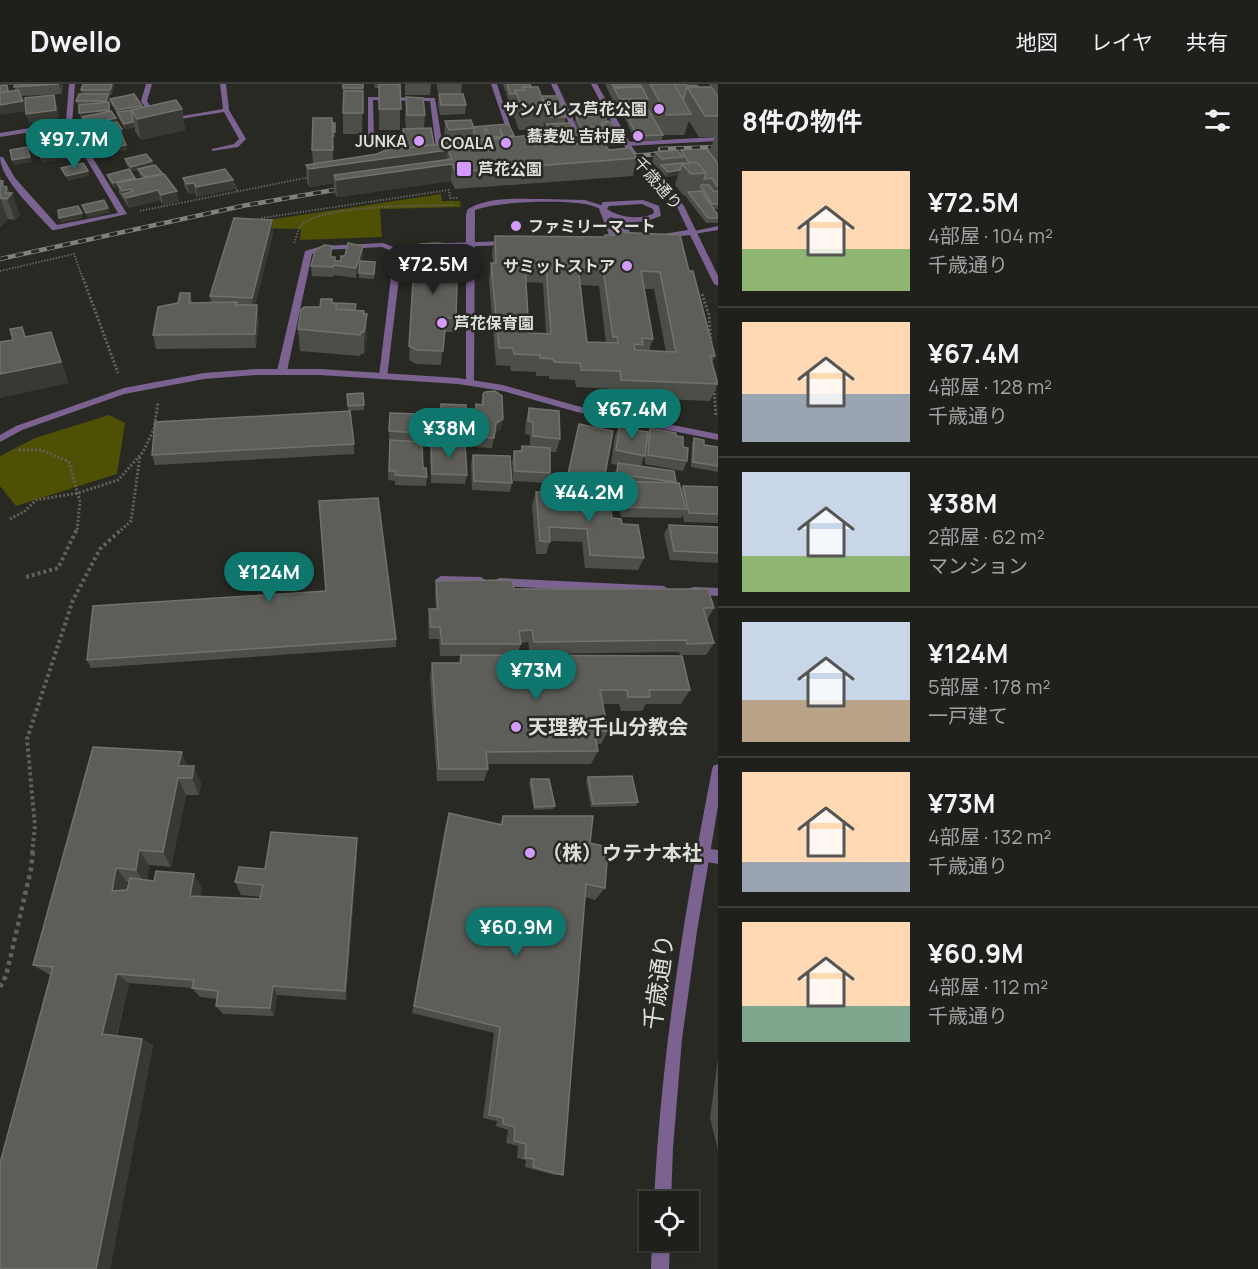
<!DOCTYPE html>
<html lang="ja">
<head>
<meta charset="utf-8">
<style>
  :root { --surface:#1f1f1b; --page:#272724; --text:#f1f3f6; --muted:#a1a2a3; --line:#3c3d3a; --accent:#0f766e }
  body { margin:0; font-family:Manrope,"Noto Sans JP",sans-serif; background:var(--page); color:var(--text); height:100vh; display:flex; flex-direction:column; font-size:22px; white-space:nowrap }
  * { box-sizing:border-box; margin:0 }
  p { font-size:20px; color:var(--muted) }
  .icon { flex:none; width:33px; height:33px; fill:none; stroke:currentColor; stroke-width:2; stroke-linecap:round; stroke-linejoin:round }
  .map { position:relative; flex:1; overflow:hidden }
  .panel { display:flex; flex-direction:column; background:var(--surface); width:540px }
  .panel>* { flex:none }
  .controls { position:absolute; left:639px; top:1107px; display:grid; gap:12px }
  .controls a { display:grid; place-items:center; width:60px; height:60px; border-radius:0px; background:var(--surface); box-shadow:0 2px 4px #0004,0 0 0 2px var(--line); font-size:30px }
  .price { position:absolute; translate:-50% -51px; padding:0 14px; border-radius:21px; background:var(--accent); color:#fff; font-size:20px; line-height:39px; filter:drop-shadow(0 2px 3px #0008) }
  .price::after { content:''; position:absolute; left:50%; top:36px; width:18px; height:14px; margin-left:-9px; background:inherit; clip-path:polygon(0 0,100% 0,50% 100%) }
  .price.on { background:#222; color:#fff }
  ul { padding:0; list-style:none }
  li { display:flex; align-items:center; gap:18px; height:150px; padding:0 24px }
  li+li { border-top:2px solid var(--line) }
  li span { display:grid; place-items:center; flex:none; width:168px; height:120px; border-radius:0px; color:#555 }
  li>.icon { margin-inline-start:auto }
  span .icon { width:72px; height:72px; fill:#fffc; stroke-width:1 }
  li b { font-size:26px }
  h2 { display:flex; justify-content:space-between; align-items:center; height:72px; padding:0 24px; font-size:26px }
  header { display:flex; align-items:center; gap:36px; box-sizing:border-box; height:84px; padding:0 30px; background:var(--surface); border-bottom:2px solid var(--line) }
  header strong { font-size:28px }
  nav { display:flex; gap:33px; margin-inline-start:auto; font-size:21px }
  main { display:flex; flex:1; min-height:0 }
  .map>svg:first-child { display:block }
</style>
</head>
<body>
<header>
<strong>Dwello</strong>
<nav><a>地図</a><a>レイヤ</a><a>共有</a></nav>
</header>
<main>
<div class="map">
<svg width="718" height="1185" viewBox="0 0 718 1185">
  <rect width="100%" height="100%" fill="#292924"/>
  <path fill="#4e5003" d="M441 110 442 117H460L461 123 380 125 382 153 300 156 301 145 252 144 261 137Z
    M109 331 125 339 117 390 16 422 0 402V372L35 354Z"/>
  <g fill="none" stroke-linecap="round" stroke-linejoin="round">
    <path stroke="#62625d" stroke-width="2" stroke-dasharray="1.5 1.5" stroke-linecap="butt" d="M231 95 238 108
      M140 127 310 93
      M261 134 449 106 450 114H458
      M294 159C296 154 298 146 301 142 320 120 424 122 454 121
      M0 187 74 170 83 195"/>
    <path stroke="#62625d" stroke-width="3" stroke-dasharray="2 2" stroke-linecap="butt" d="M83 194 118 289
      M702 210 709 231 711 259
      M714 305 716 333
      M19 366H42L69 378 80 418 77 446
      M10 435 25 427 36 416 78 409 118 396 143 368 154 345 158 319
      M121 446 131 437 140 372"/>
    <path stroke="#62625d" stroke-width="4" stroke-dasharray="3 3" stroke-linecap="butt" d="M26 493 58 484 77 445
      M32 769 35 742 27 655 73 516 100 465 122 445"/>
    <path stroke="#62625d" stroke-width="4.5" stroke-dasharray="4 4" stroke-linecap="butt" d="M0 903 6 892 31 785 33 768"/>
    <path fill="#7c6291" fill-rule="evenodd" d="M146 0H152L147 17 159 36 223 25 220 0H226L229 26 246 55 238 63 212 67V65L234 60 239 55 224 28 155 39 141 17Z
      M491 0H497L515 57 510 56Z
      M551 0H557L585 61 584 62 579 61Z
      M368 13 435 14 444 70H448V74H441L437 72 430 17 373 16 374 53 371 55 368 53Z
      M718 53V57L626 62 623 60 626 58Z
      M643 116 659 122 661 132 647 137 626 139 632 153 628 155 624 153 618 138 621 136 610 133 618 154 611 156 599 125 603 118ZM642 120 653 125 654 129C641 137 618 133 607 125L609 122Z
      M441 492 481 493 487 497C481 504 441 503 435 496Z
      M499 494 664 502 670 506 664 510 499 502 493 498Z
      M694 503 718 504V512L690 510 688 507 690 504Z"/>
    <path fill="#7c6291" fill-rule="evenodd" d="M69 0H75L72 40 127 130 55 146H52C37 129 0 95 0 73H3L15 94 57 141 118 129 67 42 0 53V49L66 38Z
      M544 115 585 116 607 123 603 125C597 124 591 121 585 120 558 116 500 117 475 126L474 298 472 300H466V130L468 125C488 112 522 115 544 115Z
      M718 142V146L694 150 690 148Z
      M383 159 407 168 401 177 387 294H381L379 292 393 177 397 169 382 163 323 166 312 170 287 287 282 290 279 289 277 287 305 167 322 162Z
      M124 304 127 305V309L22 346 0 358V351L16 342Z
      M702 764 718 766V780L697 776 695 771 697 766Z"/>
    <path fill="#7c6291" fill-rule="evenodd" d="M591 0H597L634 66 684 122 718 192V202L714 200 690 151 663 154 659 152 663 150 688 146 677 123 627 67Z
      M508 157 512 159 511 161 420 164 400 172 396 170 419 160Z
      M256 285H320L458 294 503 301 577 322 718 350V356L577 328 503 307 458 300 320 291H256L204 295 124 310 119 307 124 304 204 289Z
      M718 680V722L697 847 682 955 673 1064 671 1118H654C661 972 684 829 712 686L713 682Z
      M652 1156H670L669 1185H651Z"/>
    <defs>
      <path id="rail" d="M660 65 718 63
        M619 73 670 69
        M0 175 242 122 351 103"/>
    </defs>
    <use href="#rail" stroke="#80807c" stroke-width="4.5"/>
    <use href="#rail" stroke="#292924" stroke-width="3" stroke-dasharray="8" stroke-linecap="butt"/>
  </g>
  <path fill="#4e4e49" fill-rule="evenodd" d="M0 0H6L9 7 15 6V1H9L8 0H62L63 2 62 10 21 12 26 27Z
    M83 0H115L113 1 114 4 111 11H109V15L108 18 110 27 116 34 117 38 122 45 123 50H121L127 66 99 70 88 45 83 38 82 33H81L79 22H78L76 17 82 10 81 6Z
    M343 0H363L362 50H343Z
    M374 0H400V46H379V4H375Z
    M405 0H431L430 11H405Z
    M437 0H462L461 10 466 21 465 30 440 31 438 20 439 11 437 4Z
    M503 0H530L531 3 542 12 566 33 565 39 574 47 579 46 575 38 576 33 607 38 618 45 614 62 606 61 609 66 637 74 633 92 455 105 451 97 337 113 334 108V99L309 103 307 98 306 81 313 80 312 66 333 39H335V53H333V77L377 70 404 64 403 54V45H406L405 34 406 13 425 31 424 44 434 61 444 60 445 37 485 46V42L514 53 548 49 544 38 543 46H519L512 27 513 19H509L506 9 507 7H505Z
    M605 0H697V2L699 3H710L709 0H718V125H714L718 131V139H706L686 113V111L684 112 675 101 678 91 666 93 660 86V85H659L652 78 655 68 680 69 681 66 709 68 715 53H699L689 37 684 51H663L662 56 635 57 621 25H617Z
    M110 15 142 23 182 25 185 46 141 56 135 47V43L125 45 118 33 117 29 111 20Z
    M125 75 152 77 153 81 179 117 163 121 160 116 129 124 119 109 118 103 114 104 109 96 107 91 135 94V95L142 94 139 90 138 86 132 88 126 80Z
    M0 92 5 103H7L20 131 15 136 8 135 0 143Z
    M183 94 233 96 234 105 197 113 195 109 189 110 185 104Z
    M272 136 273 150 255 221 259 235 256 264 156 265 153 251 178 219 190 209 192 218H211L210 212Z
    M613 148 689 187 715 272 712 279 718 300 710 317 615 313 614 305 576 303 575 296 549 295V292H536V288L511 287 510 282 496 281 489 197 491 179H493L492 169 495 152 604 153 605 151H612ZM526 198 543 199 546 250 529 249ZM581 201 599 202 606 259 587 258ZM644 205H654L666 268 649 267 653 255Z
    M332 162V173H335V177H341L363 172 361 178H375L374 195 359 194V184L356 194 334 191 333 193 312 192 311 182Z
    M415 164 456 234 454 248H444L441 281 416 280 409 276Z
    M332 219 356 226 364 227 367 252 364 270H361L360 272 300 267 298 245 320 223Z
    M347 310 364 321V326L348 327Z
    M483 310 501 345 495 348 492 364 474 363V329L476 320H481Z
    M441 320 467 349 466 358H453V354H440V329Z
    M529 324 560 355 556 368H550V389L548 399 513 397 512 377 514 367H521L522 362 530 363V351L525 350 526 337Z
    M390 329 420 349 419 358 423 384 427 393 426 402 395 401V397L388 396 390 357H389Z
    M620 339 634 346 648 348 650 344 676 352 683 363 687 377 683 387 645 380V370L641 382 674 387 675 399 681 406 683 402 718 403V439L684 438 683 431 681 434 621 433 616 407 618 400H614L615 388 618 381 611 380 615 352Z
    M579 340 602 407 600 411 612 434 622 440 644 474 638 486 585 484 582 458 550 457 546 470H536L532 422 536 408 567 410 563 409Z
    M694 354 704 361 718 363V388L691 383 692 359Z
    M431 358 467 391 465 400 431 399 430 368Z
    M354 360V370L155 381 152 371Z
    M473 371 512 399 510 408 472 406 471 380Z
    M669 441 718 443V479L670 476 664 450Z
    M436 497 714 524 707 536 714 559 706 571H680L679 568 530 570 528 558 521 559 517 571 690 606 681 620H646L642 627H621L619 620H603L608 647 601 660H597L598 667 591 680H487L488 685 484 697H437L430 593 432 579H459L460 572H440L439 555H429L428 538 429 525H436L435 510Z
    M326 507 396 555V563L91 584 87 576Z
    M188 682 201 699 199 711H186L171 783 149 781 147 796 202 804 200 812 260 815V813L241 811 235 798 265 785 357 754V769L346 916 277 911 274 932 223 930 216 922 217 915 200 913 192 904 129 899 117 952 142 955 153 961 110 1185 50 891 33 881ZM127 798H129L127 806H126Z
    M588 693 638 718 636 722 591 723 586 697Z
    M531 695 555 722 553 725 534 726 529 699Z
    M449 729 500 740 503 732 590 759 605 804 595 816 585 813 563 1091H554L525 1083 526 1076 517 1074 518 1062 506 1059 508 1046 496 1042 497 1037 483 1034 494 949 412 929 445 743Z
    M718 974V1066L710 1034Z"/>
  <path fill="#393934" d="M59 0H62V10Z
    M112 0 114 4 111 11 110 6Z
    M108 10 109 15 107 22 106 17Z
    M54 11 57 20 59 36 29 39 26 30Z
    M23 17 26 27 0 31V21Z
    M109 18 111 30 81 33 79 29Z
    M142 22 143 27 131 26 118 31 117 26Z
    M182 25 185 46 141 56 137 35Z
    M116 34 117 39 88 45 87 40Z
    M332 34 333 82 448 66 446 81 452 80 451 97 337 113 336 96 334 91V99L309 103V85L333 82Z
    M133 38 135 43 125 45 124 40Z
    M609 44 605 61 566 70 554 55Z
    M122 45 123 50 93 56 92 51Z
    M46 55 48 60 30 63 29 58Z
    M126 61 127 66 99 70 98 65Z
    M70 69 71 74 42 79 41 74Z
    M30 73 32 78 14 81 12 76Z
    M152 77 153 82 132 88 131 83Z
    M680 86 678 91 666 93 668 88Z
    M88 87 89 92 68 97 66 92Z
    M0 92 6 106 7 103 10 112 12 109 20 131 15 136 7 115 0 107Z
    M135 94 136 99H117L118 103 114 104 113 99Z
    M233 96 234 105 197 113 196 103Z
    M194 99 195 109 189 110 187 100Z
    M131 105 133 113 158 106 160 116 129 124 126 114 123 110 125 117 122 107Z
    M177 107 179 117 163 121 161 111Z
    M0 114 8 135 1 143 0 141Z
    M108 124 110 129 87 134 86 129Z
    M82 129 83 134 61 139 59 134Z
    M272 136 273 150 253 228 252 214Z
    M363 162V172L356 194V184Z
    M257 221 259 235 256 264 255 250Z
    M367 230V252L364 270V248Z
    M51 248 69 299 0 314V290Z
    M503 335 501 345 494 349 496 339Z
    M182 668 189 686 178 682Z
    M194 682 201 699 199 711 192 694Z
    M178 694 186 711 171 783 163 768Z
    M357 754V769L346 916 345 907Z
    M139 766 149 781 146 800 136 786Z
    M116 784 127 798 123 820 112 807Z
    M194 790 202 804 198 825 190 812Z
    M117 890 129 899 115 957 102 950Z
    M273 902 277 911 274 932 270 924Z
    M142 955 153 961 110 1185H96Z"/>
  <path fill="#5d5d59" stroke="#72726d" stroke-width="1.5" fill-rule="evenodd" d="M15 0H59L14 3Z
    M83 0H112L110 6H81Z
    M343 0H363V4H343Z
    M379 0H400L401 25H379Z
    M507 0H530L531 3H523V6H515V10H510Z
    M612 0H640L641 2 614 3Z
    M650 0H674L691 30 667 31Z
    M674 0H686L687 3 684 14H682Z
    M7 1 8 7 0 9V2Z
    M689 2H698L699 3H690Z
    M523 3H538L546 25H523L515 6H524Z
    M642 3 648 15H620L614 4Z
    M687 3H711L718 13V32H705Z
    M18 6 23 17 0 21V9Z
    M344 7H363V29H343Z
    M79 10H108L106 17H76Z
    M134 10 142 22 117 26 110 15Z
    M439 10H463L466 21H441Z
    M54 11 56 26 26 30 25 14Z
    M542 12H558L566 33H547L546 29V25Z
    M406 13 423 14 425 31H407Z
    M176 16 182 25 137 35 131 26Z
    M109 18V26L79 29V21Z
    M645 20 663 51 637 52 625 28 635 26H624L621 21Z
    M131 26 133 38 124 40 117 28Z
    M111 27 116 34 87 40 82 33Z
    M605 32 607 38 602 39 601 42 595 43 581 44 576 33Z
    M313 34H332L333 66H312Z
    M471 36 474 44 449 46 445 37Z
    M609 37 618 45 609 44 569 53 574 60 603 58 609 66 630 64 637 74 456 88 452 80 336 96 334 91 452 75 448 66 309 85 306 81 377 70 386 66 582 46 605 41 602 39Z
    M117 38 122 45 92 51 88 44Z
    M333 39H335V48H333Z
    M570 39 574 47 551 49 547 40Z
    M508 40 514 51 504 54 500 45 502 53H491L485 42Z
    M483 42 489 55 478 56 474 48V43Z
    M431 44 434 61H419V62L406 64 403 45Z
    M43 45 46 55 29 58 26 48Z
    M121 49 126 61 98 65 93 53Z
    M65 57 70 69 41 74 37 62Z
    M27 63 30 73 12 76 10 66Z
    M707 65 718 80V102H717L712 94 704 95 706 89 697 78 689 79 681 66Z
    M677 66 683 73 662 75 655 68Z
    M146 70 152 77 131 83 125 75Z
    M697 78 706 89 691 90 682 80Z
    M83 79 88 87 66 92 61 84Z
    M683 79 682 80 680 86 668 88 661 81Z
    M155 81 163 90 145 93 138 85Z
    M129 85 135 94 113 99 107 91Z
    M225 85 233 96 196 103 194 99 187 100 183 94Z
    M164 90 177 107 161 111 158 106 126 114 123 110 133 107 131 105 122 107 117 99Z
    M0 97H3L2 102 7 103 6 109H12L7 115 0 114Z
    M701 101H709L714 108 718 107V120H712L701 103Z
    M701 107 718 131V134H708L688 108Z
    M104 116 108 124 86 129 82 121Z
    M78 122 82 129 59 134 58 126Z
    M234 134 272 136 252 214 210 212Z
    M613 148 680 151 689 187H693L715 272H710L718 300 621 296 620 287 581 286 580 279 554 278 553 275 540 274V271L514 270 513 264H499L491 179H496L495 152 605 153V151H614ZM525 181 546 182 551 250 529 249ZM578 183 603 185 613 253H617L618 259 587 258ZM641 187 660 188 676 268 635 266 634 260 643 261 642 254 653 255Z
    M348 159 363 162 356 184 333 181V183L311 182 315 167 324 161 332 162 330 173H335V177H341V172H345Z
    M438 159 458 162 456 234H446L443 267 417 266 409 262 415 164 420 160Z
    M360 177 375 178 374 190 359 189Z
    M180 209H190L189 219 237 218 236 221H257L255 250 153 251 158 223 178 219Z
    M321 215H332V219H336V225L364 227V230H367L364 248H361L360 251 298 245 301 226 304 223H320Z
    M336 219 356 220 355 226 336 225Z
    M22 243 25 253 51 248 61 278 0 290V258L13 256 10 245Z
    M495 307 502 312 503 335 496 339 494 354 476 353V320L483 321V310L485 308Z
    M363 309 364 321 348 322 347 310Z
    M441 320 466 321 467 349 454 348V344H441Z
    M529 324 559 327 560 355 533 352V338L528 337Z
    M350 327 354 360 152 371 155 338Z
    M390 329 419 330 420 349 389 347Z
    M620 339 634 341V346L648 348 645 372 616 366Z
    M579 340 613 347 602 407 566 399Z
    M650 344 676 349V352L683 353V363L688 364 687 377 648 371Z
    M694 354 704 356V361L718 363V382L693 378Z
    M390 356 422 358 423 384H426L427 393 395 391 396 387H389Z
    M431 358 465 360 467 391 432 390Z
    M522 362 550 364V389L515 387 514 367H522Z
    M473 371 510 372 512 399 474 397Z
    M618 379 674 387 676 398 617 390Z
    M619 397 679 399 686 425 625 423Z
    M683 402 718 403V430L689 429Z
    M536 408 608 411 612 434 621 435 622 440 638 441 644 474 590 471 587 445 549 443 550 458 540 457Z
    M378 414 396 555 87 576 93 522 326 507 319 417Z
    M669 441 718 443V469L674 467Z
    M512 496 514 505H708L714 524H703L714 559 687 560 686 556 534 558 532 546 519 547 521 560H442L440 543H431L429 525H438L436 497Z
    M461 571 682 572 690 606H649L650 613H628L627 606H600L608 647H594L598 667 486 668 488 685H439L432 579H461Z
    M93 663 182 668 178 682H194L192 694H178L163 768 139 766 136 786 116 784 112 807 127 806 130 794 154 797 156 787 194 790 190 812 260 815 263 801 235 798 239 783 265 785 271 748 357 754 345 907 273 902 270 924 216 922 218 907 192 904 194 896 117 890 102 950 142 955 96 1185H0V1079L53 883 33 881Z
    M632 692 638 718 593 720 588 693Z
    M531 695H549L555 722 535 723Z
    M449 729 502 741 503 732H593L590 759 608 763 605 804 586 800 563 1091 533 1083 534 1075 525 1074 526 1060 514 1057 515 1043 503 1040V1034L489 1031 500 943 414 922Z"/>
  <g fill="#d39cfc" stroke="#292924" stroke-width="2">
    <circle cx="659" cy="25" r="6"/>
    <circle cx="638" cy="52" r="6"/>
    <circle cx="419" cy="57" r="6"/>
    <circle cx="506" cy="59" r="6"/>
    <rect x="456" y="77" width="16" height="16" rx="3"/>
    <circle cx="516" cy="142" r="6"/>
    <circle cx="627" cy="182" r="6"/>
    <circle cx="442" cy="239" r="6"/>
    <circle cx="516" cy="643" r="6"/>
    <circle cx="530" cy="769" r="6"/>
  </g>
  <g text-anchor="middle" stroke-width="5" stroke-linejoin="round" paint-order="stroke">
    <g font-size="16" font-weight="bold" fill="#dededb" stroke="#292924" text-anchor="end">
      <text x="647" y="31">サンパレス芦花公園</text>
      <text x="626" y="58">蕎麦処 吉村屋</text>
      <text x="407" y="63">JUNKA</text>
      <text x="494" y="65">COALA</text>
      <text x="478" y="91" text-anchor="start">芦花公園</text>
      <text x="528" y="148" text-anchor="start">ファミリーマート</text>
      <text x="615" y="188">サミットストア</text>
      <text x="454" y="245" text-anchor="start">芦花保育園</text>
    </g>
    <g font-size="16" fill="#dededb" stroke="#292924">
      <text transform="translate(658 99) rotate(49)" y="6">千歳通り</text>
    </g>
    <g font-size="20" font-weight="bold" fill="#dededb" stroke="#292924" text-anchor="start">
      <text x="528" y="650">天理教千山分教会</text>
      <text x="542" y="776">（株）ウテナ本社</text>
    </g>
    <g font-size="24" fill="#dededb" stroke="#292924">
      <text transform="translate(659 898) rotate(-82)" y="8">千歳通り</text>
    </g>
  </g>
</svg>
<div class="controls">
<a><svg class="icon" aria-label="locate" viewBox="0 0 24 24"><circle cx="12" cy="12" r="6"/><path d="M12 2v4M12 18v4M2 12h4M18 12h4"/></svg></a>
</div>
<b class="price" style="left:74px;top:86px">¥97.7M</b>
<b class="price on" style="left:433px;top:211px">¥72.5M</b>
<b class="price" style="left:632px;top:356px">¥67.4M</b>
<b class="price" style="left:449px;top:375px">¥38M</b>
<b class="price" style="left:589px;top:439px">¥44.2M</b>
<b class="price" style="left:269px;top:519px">¥124M</b>
<b class="price" style="left:536px;top:617px">¥73M</b>
<b class="price" style="left:516px;top:874px">¥60.9M</b>
</div>
<section class="panel">
<h2>8件の物件<svg class="icon" aria-label="filters" viewBox="0 0 24 24"><path d="M4 7h16M4 17h16"/><circle cx="9" cy="7" r="2"/><circle cx="15" cy="17" r="2"/></svg></h2>
<ul>
<li><span style="background:linear-gradient(#ffd9b3 65%,#8fb573 0)"><svg class="icon" aria-label="home" viewBox="0 0 24 24"><path d="M3 11l9-7 9 7M6 9v11h12V9"/></svg></span><div><b>¥72.5M</b><p>4部屋 · 104 m²</p><p>千歳通り</p></div></li>
<li><span style="background:linear-gradient(#ffd9b3 60%,#9aa5b1 0)"><svg class="icon" aria-label="home" viewBox="0 0 24 24"><path d="M3 11l9-7 9 7M6 9v11h12V9"/></svg></span><div><b>¥67.4M</b><p>4部屋 · 128 m²</p><p>千歳通り</p></div></li>
<li><span style="background:linear-gradient(#c9d6e8 70%,#8fb573 0)"><svg class="icon" aria-label="home" viewBox="0 0 24 24"><path d="M3 11l9-7 9 7M6 9v11h12V9"/></svg></span><div><b>¥38M</b><p>2部屋 · 62 m²</p><p>マンション</p></div></li>
<li><span style="background:linear-gradient(#c9d6e8 65%,#b9a48a 0)"><svg class="icon" aria-label="home" viewBox="0 0 24 24"><path d="M3 11l9-7 9 7M6 9v11h12V9"/></svg></span><div><b>¥124M</b><p>5部屋 · 178 m²</p><p>一戸建て</p></div></li>
<li><span style="background:linear-gradient(#ffd9b3 75%,#9aa5b1 0)"><svg class="icon" aria-label="home" viewBox="0 0 24 24"><path d="M3 11l9-7 9 7M6 9v11h12V9"/></svg></span><div><b>¥73M</b><p>4部屋 · 132 m²</p><p>千歳通り</p></div></li>
<li><span style="background:linear-gradient(#ffd9b3 70%,#7fa58c 0)"><svg class="icon" aria-label="home" viewBox="0 0 24 24"><path d="M3 11l9-7 9 7M6 9v11h12V9"/></svg></span><div><b>¥60.9M</b><p>4部屋 · 112 m²</p><p>千歳通り</p></div></li>
</ul>
</section>
</main>
</body>
</html>
